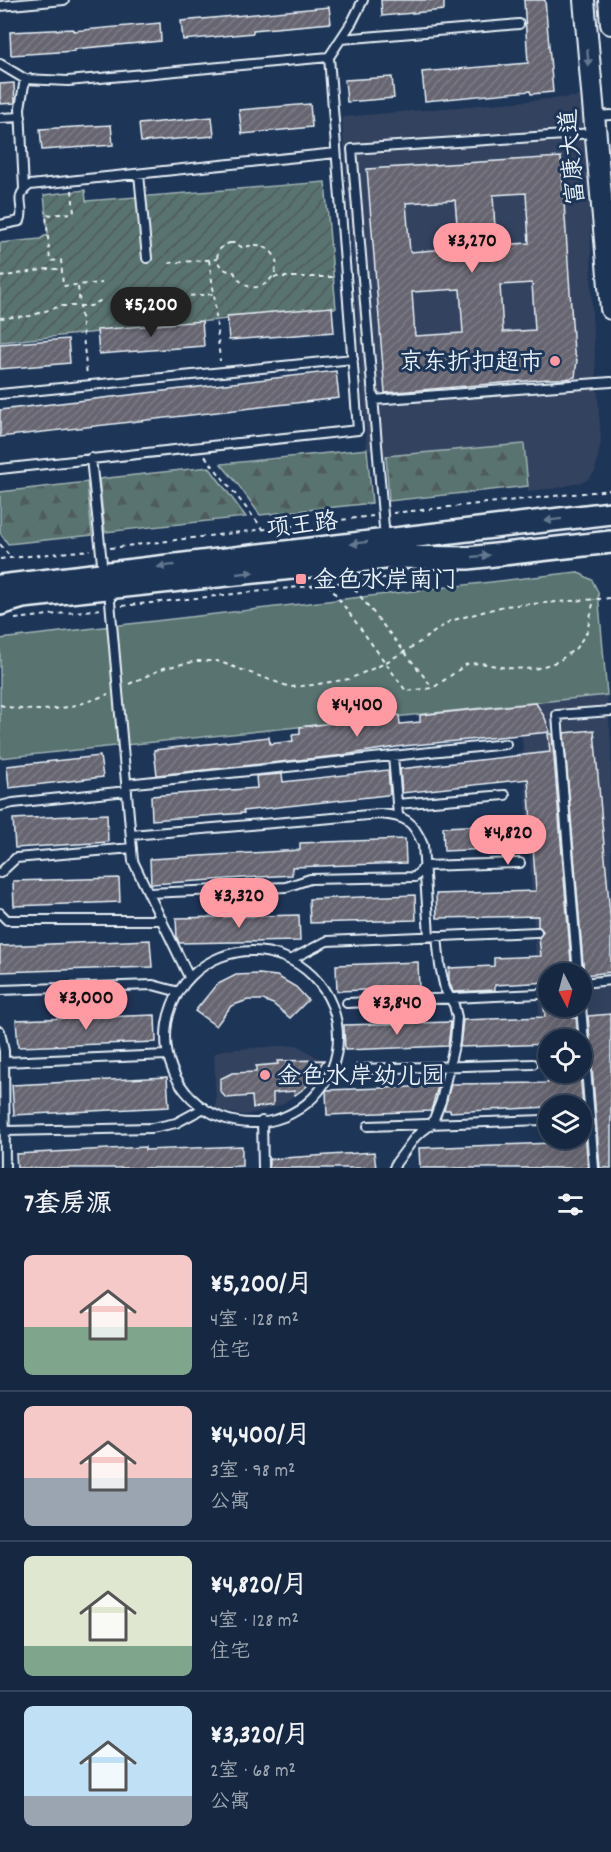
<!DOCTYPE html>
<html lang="zh">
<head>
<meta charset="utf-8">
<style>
  :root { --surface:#162841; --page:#23344c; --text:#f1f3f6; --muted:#9ea6b1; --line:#35445a; --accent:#ff9aa2 }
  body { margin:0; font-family:Dekko,"LXGW WenKai TC",sans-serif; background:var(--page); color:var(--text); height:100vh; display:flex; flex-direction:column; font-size:22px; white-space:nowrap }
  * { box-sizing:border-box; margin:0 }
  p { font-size:20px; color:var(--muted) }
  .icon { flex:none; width:33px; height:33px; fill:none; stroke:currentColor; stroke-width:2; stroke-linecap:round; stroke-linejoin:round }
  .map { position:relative; height:1168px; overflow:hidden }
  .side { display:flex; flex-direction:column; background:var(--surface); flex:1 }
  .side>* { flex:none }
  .needle { width:39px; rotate:174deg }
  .fabs { position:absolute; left:538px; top:963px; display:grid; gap:12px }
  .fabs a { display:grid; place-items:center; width:54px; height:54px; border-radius:50%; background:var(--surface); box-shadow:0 6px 24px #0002,0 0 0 2px var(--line); font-size:30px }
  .price { position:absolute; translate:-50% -51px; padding:0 14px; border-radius:21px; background:var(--accent); color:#111; font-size:20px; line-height:39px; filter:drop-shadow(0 2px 3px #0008) }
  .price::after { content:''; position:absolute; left:50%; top:36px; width:18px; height:14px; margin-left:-9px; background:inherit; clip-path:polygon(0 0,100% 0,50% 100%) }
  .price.current { background:#222; color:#fff }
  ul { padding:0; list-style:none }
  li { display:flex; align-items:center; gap:18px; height:150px; padding:0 24px }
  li+li { border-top:2px solid var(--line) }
  li span { display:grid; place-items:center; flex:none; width:168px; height:120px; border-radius:9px; color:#555 }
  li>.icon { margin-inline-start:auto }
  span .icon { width:72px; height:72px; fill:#fffc; stroke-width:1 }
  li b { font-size:26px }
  h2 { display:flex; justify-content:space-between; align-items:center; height:72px; padding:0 24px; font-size:26px }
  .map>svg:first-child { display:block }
</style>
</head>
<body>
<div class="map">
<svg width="611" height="1168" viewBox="0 0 611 1168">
  <defs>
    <pattern id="forest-firs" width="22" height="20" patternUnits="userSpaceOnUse" patternTransform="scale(1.5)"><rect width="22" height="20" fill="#597370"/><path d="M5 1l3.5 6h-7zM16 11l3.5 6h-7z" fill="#4f5b5b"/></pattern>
    <pattern id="garden-furrows" width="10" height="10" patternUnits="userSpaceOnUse" patternTransform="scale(1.5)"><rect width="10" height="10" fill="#597370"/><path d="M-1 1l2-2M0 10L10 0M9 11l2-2" fill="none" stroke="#4f5b5b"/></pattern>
    <pattern id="building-hatch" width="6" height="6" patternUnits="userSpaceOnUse" patternTransform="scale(1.5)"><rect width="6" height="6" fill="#666571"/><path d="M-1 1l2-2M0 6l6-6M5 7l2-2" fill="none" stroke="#7c7c86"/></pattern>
  </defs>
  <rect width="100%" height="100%" fill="#1d3557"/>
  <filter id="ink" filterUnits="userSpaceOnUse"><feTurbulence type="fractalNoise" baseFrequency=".0167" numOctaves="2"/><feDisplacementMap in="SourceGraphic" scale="12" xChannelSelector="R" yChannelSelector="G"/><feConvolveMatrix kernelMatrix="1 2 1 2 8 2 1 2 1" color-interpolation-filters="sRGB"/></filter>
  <g filter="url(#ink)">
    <path fill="#33435f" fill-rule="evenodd" d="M584 96 590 189 592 315 601 441 595 472 586 481 558 488 528 491 524 444 386 456 367 449 342 117Z
      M607 695 611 744V1168H549L520 704ZM549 974H582V1006H549ZM549 1040H582V1072H549ZM549 1106H582V1138H549Z
      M297 1045 323 1061 322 1067 311 1084 281 1105 254 1113 245 1115 220 1111 216 1108 214 1054 222 1050Z"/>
    <path fill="url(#forest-firs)" stroke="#a0b2b4" stroke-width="1.5" d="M524 444 528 486 389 501 386 456Z
      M367 449 372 503 260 515 237 483 221 464Z
      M209 467 246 517 105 532 99 479Z
      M87 482 92 535 8 544 0 533V492Z"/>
    <path fill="#597370" stroke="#a0b2b4" stroke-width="1.5" d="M577 572 592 580 598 592 607 695 0 758V639Z"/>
    <path fill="url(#garden-furrows)" stroke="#a0b2b4" stroke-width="1.5" d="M325 182 336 308 0 342V243L40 239 48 234 44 195 85 190 86 201Z"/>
    <path fill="url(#building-hatch)" stroke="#e8f1f8" stroke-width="1.5" fill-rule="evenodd" d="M381 0H444V10L382 16Z
      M524 0H545L553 92 531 94 530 91 425 101 422 72 528 63Z
      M329 7 331 23 253 30V33L183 40 181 21Z
      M160 23 161 41 74 49 75 51 11 55 10 32 73 29V31Z
      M392 77 394 98 347 102 345 80Z
      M14 83 15 103 0 104V84Z
      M310 104 312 127 242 134 239 110Z
      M212 117 214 136 141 142 139 124Z
      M111 125 113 145 42 150 40 129Z
      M561 157 574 352 577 360 575 377 566 379H548L385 393 367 169ZM526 193 529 243 496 245 493 195ZM455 200 459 248 410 252 406 203ZM532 283 535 330 503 332 500 285ZM460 289 463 333 415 336 412 292Z
      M332 307 334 332 229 340 227 316Z
      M202 321 204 346 99 354 97 330Z
      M68 339 70 363 0 369V344Z
      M336 371 339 398 0 437V410Z
      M536 703 545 718 550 732 403 746 336 756 157 775 154 750 269 737 270 744 293 741 292 735 300 734V727L399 715 400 724 420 722V715Z
      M594 730 611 926V972L584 975 564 733Z
      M548 734H552L572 974H549V982L495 985V990L453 992 449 981V968L494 966V958L541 956 539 937 543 931 538 926V916L437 918 436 894 536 891 533 847 444 851 443 827 531 823 528 779 402 793 400 769 550 752Z
      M100 756 103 777 9 788 7 766Z
      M388 770 390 794 387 795 243 811 244 813 152 820 151 796 257 788 256 776 282 774 283 782Z
      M107 814 108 842 15 848 13 819Z
      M405 839 406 863 292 867V875L151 884 150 859 300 850V843Z
      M119 878 120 902 14 906 13 881Z
      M415 895 416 920 310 923 309 899Z
      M299 915 300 941 179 943 177 938 176 918Z
      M150 940 152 967 0 972V946Z
      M418 962 419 988 337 991 336 965Z
      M259 974 277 976 296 987 308 1000 290 1018 273 1004 263 1000H248L231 1006 216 1026 195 1011 216 985 236 975Z
      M544 1006H572L573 1018H576L578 1040H549V1044L462 1047 460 1046 463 1020 545 1017Z
      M611 1014V1168H600L588 1016Z
      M155 1015 156 1042 18 1047 16 1020Z
      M451 1022 448 1046 345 1050 344 1025Z
      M324 1060 306 1087 295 1095 294 1091 273 1093V1105L253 1108 252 1096 226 1098 220 1091V1079L232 1073 256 1072V1066L278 1064 277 1061Z
      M547 1072H580L588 1168H420L419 1148 552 1143 551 1138H582V1106H549V1107L450 1112V1110H444L451 1084 548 1083Z
      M167 1077 169 1107 14 1115 12 1085Z
      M438 1086 431 1111 327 1115 326 1090Z
      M242 1146V1166L199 1168H17L16 1154 145 1147V1150Z
      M374 1152 376 1168H269V1159Z"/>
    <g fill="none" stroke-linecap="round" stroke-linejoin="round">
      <defs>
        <path id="service" d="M0 6 64 0
          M341 39 519 24
          M0 64 25 79 68 81 329 57 352 22 363 0
          M595 116 611 115
          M0 118 21 117
          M139 174 147 258
          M24 189 20 108 25 79
          M0 225 20 221C26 206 12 197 30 185L336 153
          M0 394 353 359
          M373 400 611 382
          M91 458 103 573
          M0 469 358 430 329 57
          M385 539 352 149 594 133
          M109 590 133 861 189 977
          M393 756 398 815
          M126 784 506 744
          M397 804 505 795
          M0 806 13 803 127 791
          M131 835 380 814C405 816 413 820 423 845L429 936
          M0 873 16 858 132 848
          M149 893 286 887 310 879 415 877 425 866 520 863
          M0 913 7 920H162
          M166 1037a86 86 0 1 1 172 0a86 86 0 1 1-172 0Z
          M290 960 327 941 537 932
          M578 974 557 715 611 711
          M582 983 611 980
          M0 990 153 985 179 992
          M347 1003 539 994
          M581 1006 594 1168
          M0 1031 4 1051 5 1168
          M4 1062 167 1055
          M359 1069 533 1064
          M262 1121 263 1168
          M368 1126 543 1120
          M5 1131 152 1128 176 1123 204 1108
          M394 1168 396 1163 416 1136 432 1124 441 1101 455 1041 457 1017 454 1005 445 989 440 966 437 936"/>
        <path id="tertiary" d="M584 0 611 309
          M609 0 611 24"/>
        <path id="secondary" d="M0 586 611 513
          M0 604 23 597 394 557 468 558 611 542"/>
      </defs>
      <use href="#service" stroke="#e8f1f8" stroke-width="12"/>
      <use href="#tertiary" stroke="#e8f1f8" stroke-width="24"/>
      <use href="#secondary" stroke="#e8f1f8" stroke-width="26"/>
      <path stroke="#e8f1f8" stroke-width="2" stroke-dasharray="4.5 4.5" stroke-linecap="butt" d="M72 190 74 213 46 215 50 261 61 260 63 286 102 283
        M230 243H235L243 248C251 245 258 243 266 248 296 265 254 311 234 272 214 271 211 248 230 243Z
        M209 260 214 294 220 361
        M169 263 217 259
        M0 277 47 269H62
        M274 277H337
        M78 287 87 376
        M172 297 214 294
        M0 318 30 316 61 306H91L103 299
        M205 456 263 529
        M393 513 611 490
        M0 544 11 558
        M110 548 373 516
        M0 559 90 550
        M349 582 433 688
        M328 584 406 691 433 688 467 664 481 663 506 668 535 669 559 661 576 648 587 632 594 599
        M122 606 403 576
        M15 619 101 609
        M129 684 164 668 197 661H217L290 687 312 685 349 679 381 665 414 646 450 621 504 606 611 598
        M0 705C37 715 73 709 108 694"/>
      <use href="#service" stroke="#1d3557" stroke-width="8"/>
      <use href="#tertiary" stroke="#1d3557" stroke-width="20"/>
      <use href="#secondary" stroke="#1d3557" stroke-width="21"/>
    </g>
    <defs><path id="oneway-solid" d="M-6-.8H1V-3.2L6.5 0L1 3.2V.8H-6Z" transform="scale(1.5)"/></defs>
    <g fill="#64778f">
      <use href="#oneway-solid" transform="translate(588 58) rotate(85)"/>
      <use href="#oneway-solid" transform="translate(553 520) rotate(173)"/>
      <use href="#oneway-solid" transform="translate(359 543) rotate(173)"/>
      <use href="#oneway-solid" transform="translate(481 556) rotate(-6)"/>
      <use href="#oneway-solid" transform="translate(166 566) rotate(173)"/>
      <use href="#oneway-solid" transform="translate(245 573) rotate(-6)"/>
    </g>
  </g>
  <g fill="#ff9aa2" stroke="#1d3557" stroke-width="2">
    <circle cx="555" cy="361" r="6"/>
    <rect x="295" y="573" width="12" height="12" rx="3"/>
    <circle cx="265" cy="1075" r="6"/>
  </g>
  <g text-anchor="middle" stroke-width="6" stroke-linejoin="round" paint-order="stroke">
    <g font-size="24" fill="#e8f1f8" stroke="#1d3557">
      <text transform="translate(571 157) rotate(-95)" y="8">富康大道</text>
      <text transform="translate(302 524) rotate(-7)" y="8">项王路</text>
    </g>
    <g font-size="24" fill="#e8f1f8" stroke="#1d3557" text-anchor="start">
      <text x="543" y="369" text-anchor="end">京东折扣超市</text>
      <text x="313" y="587">金色水岸南门</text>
      <text x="277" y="1083">金色水岸幼儿园</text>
    </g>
  </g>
</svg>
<div class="fabs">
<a><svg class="needle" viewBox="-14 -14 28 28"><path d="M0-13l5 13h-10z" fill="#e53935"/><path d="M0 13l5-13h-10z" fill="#9ea6b1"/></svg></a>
<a><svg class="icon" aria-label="locate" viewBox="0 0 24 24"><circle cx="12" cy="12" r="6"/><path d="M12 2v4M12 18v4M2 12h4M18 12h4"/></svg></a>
<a><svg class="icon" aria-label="layers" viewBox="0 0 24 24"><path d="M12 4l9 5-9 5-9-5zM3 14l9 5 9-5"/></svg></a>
</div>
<b class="price" style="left:472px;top:274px">¥3,270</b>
<b class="price current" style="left:151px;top:338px">¥5,200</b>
<b class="price" style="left:357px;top:738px">¥4,400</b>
<b class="price" style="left:508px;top:866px">¥4,820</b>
<b class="price" style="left:239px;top:929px">¥3,320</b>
<b class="price" style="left:86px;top:1031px">¥3,000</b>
<b class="price" style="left:397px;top:1036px">¥3,840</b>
</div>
<section class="side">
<h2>7套房源<svg class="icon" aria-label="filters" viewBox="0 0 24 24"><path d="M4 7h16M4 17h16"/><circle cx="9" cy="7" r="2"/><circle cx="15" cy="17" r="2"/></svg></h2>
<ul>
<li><span style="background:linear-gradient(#f6c9c9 60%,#7fa58c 0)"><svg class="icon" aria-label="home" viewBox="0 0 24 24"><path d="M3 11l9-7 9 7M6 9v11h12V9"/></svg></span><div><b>¥5,200/月</b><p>4室 · 128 m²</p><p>住宅</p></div></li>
<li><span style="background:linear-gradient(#f6c9c9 60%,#9aa5b1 0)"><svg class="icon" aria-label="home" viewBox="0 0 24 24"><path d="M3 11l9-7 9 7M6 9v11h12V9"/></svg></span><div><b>¥4,400/月</b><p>3室 · 98 m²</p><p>公寓</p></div></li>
<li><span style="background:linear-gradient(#dfe7d0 75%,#7fa58c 0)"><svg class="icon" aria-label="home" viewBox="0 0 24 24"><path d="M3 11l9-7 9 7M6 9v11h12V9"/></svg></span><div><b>¥4,820/月</b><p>4室 · 128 m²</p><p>住宅</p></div></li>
<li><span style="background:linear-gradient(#bfe0f5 75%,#9aa5b1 0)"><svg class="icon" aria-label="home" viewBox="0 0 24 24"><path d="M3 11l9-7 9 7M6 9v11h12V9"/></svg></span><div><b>¥3,320/月</b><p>2室 · 68 m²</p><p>公寓</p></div></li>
</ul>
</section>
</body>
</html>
